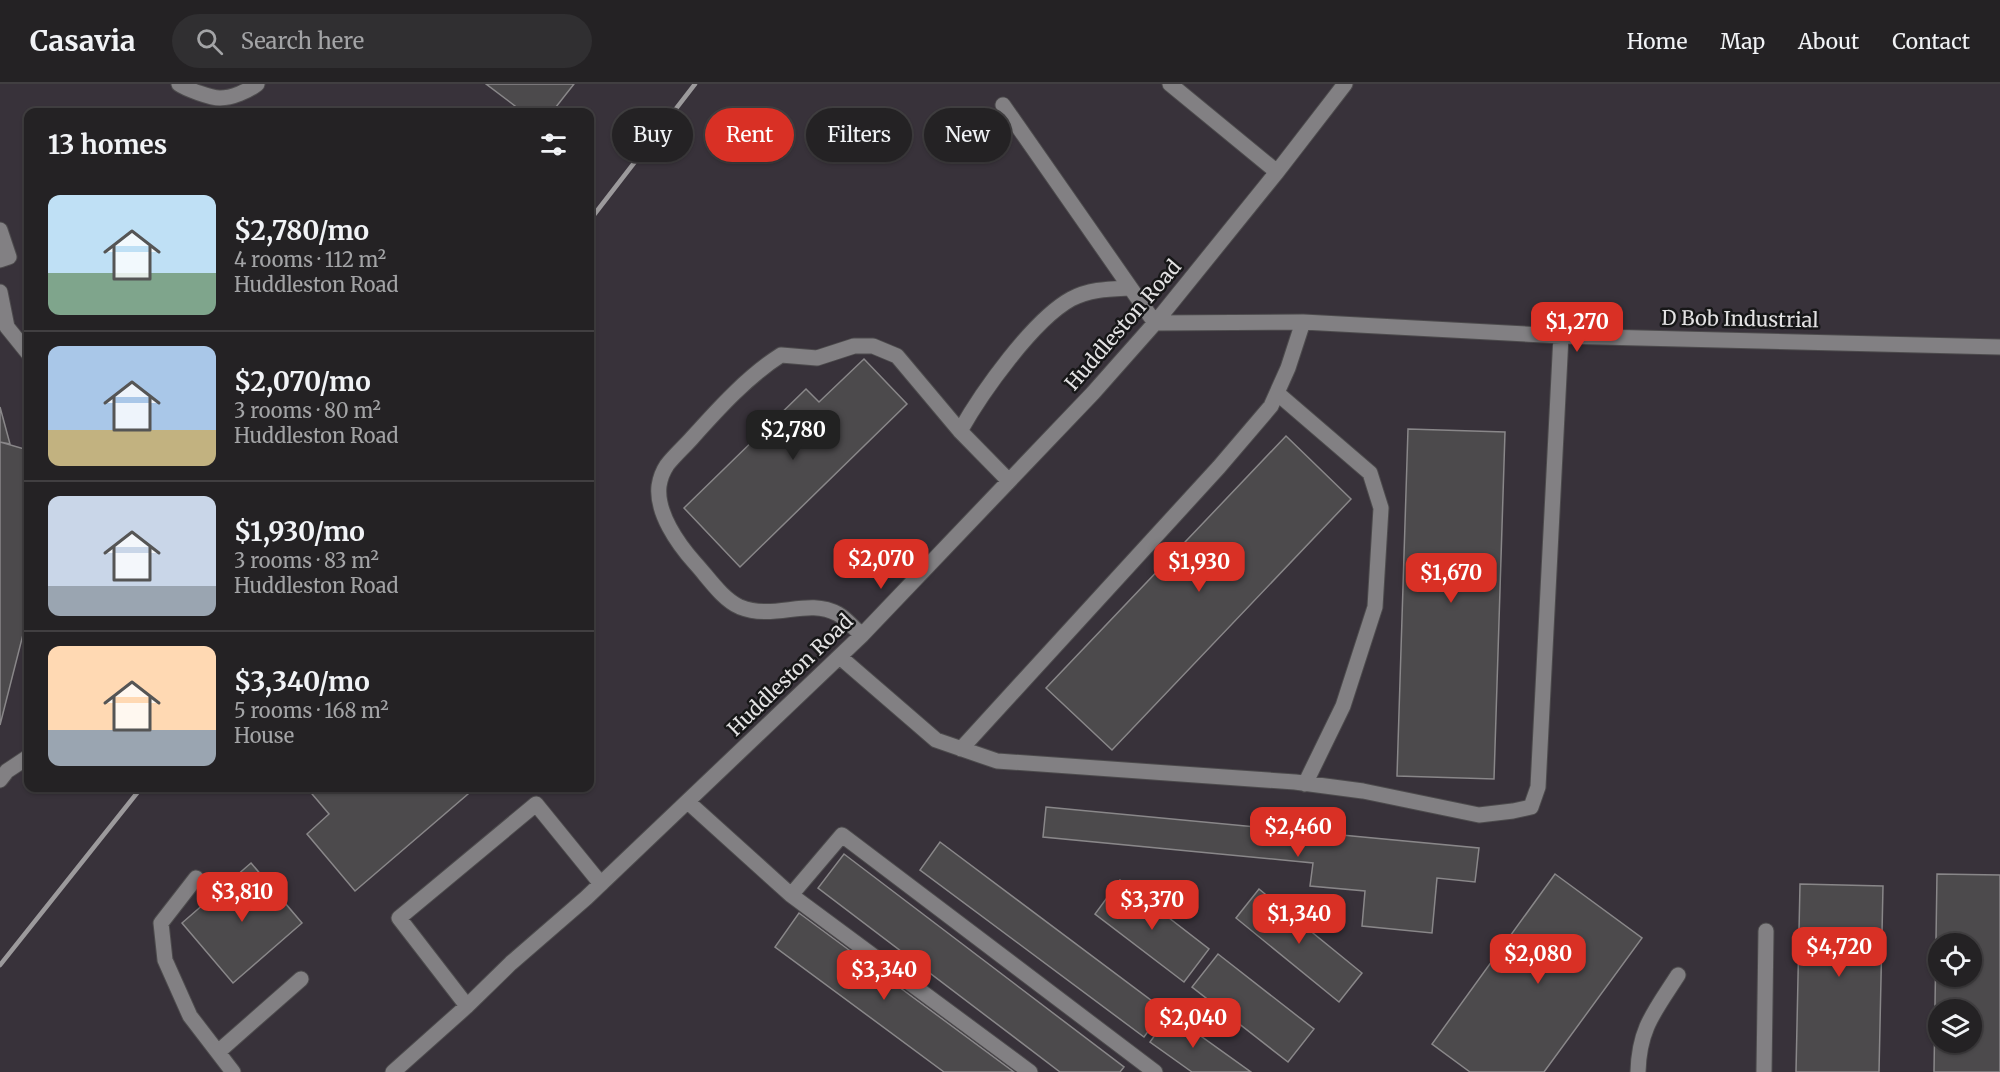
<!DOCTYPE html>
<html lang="en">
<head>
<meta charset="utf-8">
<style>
  :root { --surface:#242224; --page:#302f31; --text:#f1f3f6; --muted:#a3a4a6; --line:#413f41; --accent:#d93025 }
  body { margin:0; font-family:Merriweather,serif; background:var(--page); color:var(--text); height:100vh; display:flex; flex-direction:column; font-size:22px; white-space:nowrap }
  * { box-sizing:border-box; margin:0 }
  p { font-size:20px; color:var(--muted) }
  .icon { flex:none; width:33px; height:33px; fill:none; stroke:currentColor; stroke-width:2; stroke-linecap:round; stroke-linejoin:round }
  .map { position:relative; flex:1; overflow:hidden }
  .panel { position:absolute; left:24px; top:24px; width:570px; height:684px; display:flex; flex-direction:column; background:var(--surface); border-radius:12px; box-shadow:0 2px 4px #0004,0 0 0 2px var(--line) }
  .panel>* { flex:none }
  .hud { position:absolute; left:612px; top:24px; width:570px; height:54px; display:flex; gap:12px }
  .controls { position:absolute; left:1928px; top:849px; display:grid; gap:12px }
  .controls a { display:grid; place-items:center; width:54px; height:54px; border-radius:50%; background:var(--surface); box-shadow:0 2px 4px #0004,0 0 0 2px var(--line); font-size:30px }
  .price { position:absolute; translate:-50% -51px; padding:0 14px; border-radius:12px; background:var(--accent); color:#fff; font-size:20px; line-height:39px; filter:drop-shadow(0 2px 3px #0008) }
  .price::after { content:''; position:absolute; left:50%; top:36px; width:18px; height:14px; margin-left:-9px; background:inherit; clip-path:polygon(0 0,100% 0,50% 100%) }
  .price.active { background:#222; color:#fff }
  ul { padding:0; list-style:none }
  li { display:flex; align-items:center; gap:18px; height:150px; padding:0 24px }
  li+li { border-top:2px solid var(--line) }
  li span { display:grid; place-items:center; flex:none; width:168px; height:120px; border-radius:12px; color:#555 }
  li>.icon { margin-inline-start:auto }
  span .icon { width:72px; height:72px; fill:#fffc; stroke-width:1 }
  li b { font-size:26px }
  h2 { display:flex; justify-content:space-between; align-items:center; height:72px; padding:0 24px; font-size:26px }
  .tag { padding:0 21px; border-radius:27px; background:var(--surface); box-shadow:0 2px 4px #0004,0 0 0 2px var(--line); font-size:21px; line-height:54px }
  .tag.active { background:var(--accent); color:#fff }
  header { display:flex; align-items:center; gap:36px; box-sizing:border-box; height:84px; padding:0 30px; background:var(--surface); border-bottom:2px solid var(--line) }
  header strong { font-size:28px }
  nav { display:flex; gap:33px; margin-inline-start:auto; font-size:21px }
  .search { width:420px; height:54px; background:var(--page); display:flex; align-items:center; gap:15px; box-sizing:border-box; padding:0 21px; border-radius:33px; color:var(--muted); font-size:22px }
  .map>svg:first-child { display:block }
</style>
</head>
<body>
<header>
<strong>Casavia</strong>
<div class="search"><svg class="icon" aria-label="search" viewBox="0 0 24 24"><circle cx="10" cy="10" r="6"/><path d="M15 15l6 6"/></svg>Search here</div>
<nav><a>Home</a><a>Map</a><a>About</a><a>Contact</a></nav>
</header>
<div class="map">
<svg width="2000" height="988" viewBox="0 0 2000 988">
  <rect width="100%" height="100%" fill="#302e30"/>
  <path fill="#38323a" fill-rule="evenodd" d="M0 0H2000V988H0ZM28 28H590V704H28ZM1938 860H1971V892H1938ZM1938 926H1971V958H1938Z"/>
  <path fill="#4c4a4c" stroke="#898789" stroke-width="1.5" fill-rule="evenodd" d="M486 0H574L552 28H523Z
    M864 275 907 320 740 483 684 424 806 305 819 318Z
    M0 323 10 360 0 358Z
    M1408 345 1505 348 1494 695 1397 692Z
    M1286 352 1351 415 1112 666 1046 604Z
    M0 358 28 366V531L0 641Z
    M307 704H475L355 807 307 750 329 730Z
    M1046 723 1479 764 1475 798 1437 794 1432 849 1362 842 1365 807 1310 802 1313 779 1043 753Z
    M940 758 1164 926 1144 953 920 786Z
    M844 770 1124 983 1120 988H1060L818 804Z
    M251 779 302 839 233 899 182 839Z
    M1555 790 1642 854 1544 988H1470L1432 960Z
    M1937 790 2000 791V988H1934ZM1938 860H1971V892H1938ZM1938 926H1971V958H1938Z
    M1120 796 1209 865 1184 898 1095 830Z
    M1800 800 1883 802 1879 988H1796Z
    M1259 805 1362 889 1339 918 1236 834Z
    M799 829 1014 988H944L775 863Z
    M1218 870 1314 945 1288 978 1192 903Z
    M1170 930 1251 988H1192L1150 958Z"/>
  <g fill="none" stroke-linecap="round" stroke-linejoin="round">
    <defs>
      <path id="minor" d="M179 0C186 5 211 14 220 14 232 14 248 7 257 0
        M1170 0 1277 88
        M1003 21 1155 239 1303 238 1561 252 2000 263
        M0 146 9 173 0 176
        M0 208 7 243 28 269
        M1277 309 1370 389 1381 424 1375 523 1343 622 1305 700
        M960 347C982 308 1033 236 1071 215 1090 205 1109 205 1130 204
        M862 551C854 545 847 535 838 530 807 513 776 537 740 523 722 515 708 493 695 479 678 460 656 429 659 402 660 395 663 387 667 381 674 372 684 363 692 354 718 325 748 292 781 271L817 274 854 262H873L897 272 960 347 1008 396
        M840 573 936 656 997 677 1295 698 1363 707 1479 731 1513 727 1531 723 1538 703 1561 252
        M961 665 1219 383 1271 322 1288 284 1303 238
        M0 696 7 687 28 673
        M688 718 791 811 1030 988
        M196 794 161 839 165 876 190 932 233 988
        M791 811 842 751 1155 988
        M467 922 399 834 536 720 601 800
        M218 968 301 895
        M393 988 467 922 511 879 586 814 862 551 1093 309 1155 239 1277 88 1345 0
        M1638 988C1639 944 1655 927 1678 891
        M1764 988 1766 847"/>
    </defs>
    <use href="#minor" stroke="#4d4b4d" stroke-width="17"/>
    <use href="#minor" stroke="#828083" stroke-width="15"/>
    <path stroke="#9c9a9c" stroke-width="4.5" d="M590 136 695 0
      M0 881 141 704"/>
  </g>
  <g text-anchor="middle" stroke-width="5" stroke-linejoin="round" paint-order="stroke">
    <g font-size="20" fill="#e3e2e3" stroke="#171718">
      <text transform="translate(1740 235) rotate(1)" y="7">D Bob Industrial</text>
      <text transform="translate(1123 241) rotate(-49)" y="7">Huddleston Road</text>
      <text transform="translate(790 591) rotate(-44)" y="7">Huddleston Road</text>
    </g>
  </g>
</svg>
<div class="controls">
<a><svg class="icon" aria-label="locate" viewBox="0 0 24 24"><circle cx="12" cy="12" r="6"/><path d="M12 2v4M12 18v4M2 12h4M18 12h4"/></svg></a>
<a><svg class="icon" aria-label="layers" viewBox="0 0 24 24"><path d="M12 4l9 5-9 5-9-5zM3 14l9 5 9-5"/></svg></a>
</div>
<b class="price" style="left:1577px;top:269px">$1,270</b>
<b class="price active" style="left:793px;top:377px">$2,780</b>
<b class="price" style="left:881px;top:506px">$2,070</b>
<b class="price" style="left:1199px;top:509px">$1,930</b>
<b class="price" style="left:1451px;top:520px">$1,670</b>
<b class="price" style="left:1298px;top:774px">$2,460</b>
<b class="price" style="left:242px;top:839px">$3,810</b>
<b class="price" style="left:1152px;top:847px">$3,370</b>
<b class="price" style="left:1299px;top:861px">$1,340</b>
<b class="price" style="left:1839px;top:894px">$4,720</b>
<b class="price" style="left:1538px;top:901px">$2,080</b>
<b class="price" style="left:884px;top:917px">$3,340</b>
<b class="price" style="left:1193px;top:965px">$2,040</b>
<div class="hud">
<a class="tag">Buy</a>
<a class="tag active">Rent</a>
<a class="tag">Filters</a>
<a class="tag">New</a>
</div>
<section class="panel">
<h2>13 homes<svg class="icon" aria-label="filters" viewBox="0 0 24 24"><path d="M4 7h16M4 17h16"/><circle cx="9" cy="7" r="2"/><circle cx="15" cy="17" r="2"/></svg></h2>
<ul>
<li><span style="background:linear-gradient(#bfe0f5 65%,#7fa58c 0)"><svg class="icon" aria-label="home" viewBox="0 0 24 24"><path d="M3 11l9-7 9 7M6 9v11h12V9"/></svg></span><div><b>$2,780/mo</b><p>4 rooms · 112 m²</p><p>Huddleston Road</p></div></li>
<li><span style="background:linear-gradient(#a9c7e8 70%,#c2b280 0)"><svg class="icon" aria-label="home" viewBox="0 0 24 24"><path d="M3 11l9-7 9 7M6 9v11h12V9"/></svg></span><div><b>$2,070/mo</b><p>3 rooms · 80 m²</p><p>Huddleston Road</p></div></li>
<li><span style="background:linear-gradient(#c9d6e8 75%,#9aa5b1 0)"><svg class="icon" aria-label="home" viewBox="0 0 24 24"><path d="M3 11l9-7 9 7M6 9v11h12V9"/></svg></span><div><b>$1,930/mo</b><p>3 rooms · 83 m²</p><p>Huddleston Road</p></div></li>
<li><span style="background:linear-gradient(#ffd9b3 70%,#9aa5b1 0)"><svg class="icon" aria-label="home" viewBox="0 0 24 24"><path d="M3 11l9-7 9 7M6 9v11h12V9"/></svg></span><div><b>$3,340/mo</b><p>5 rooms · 168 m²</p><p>House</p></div></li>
</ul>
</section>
</div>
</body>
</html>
